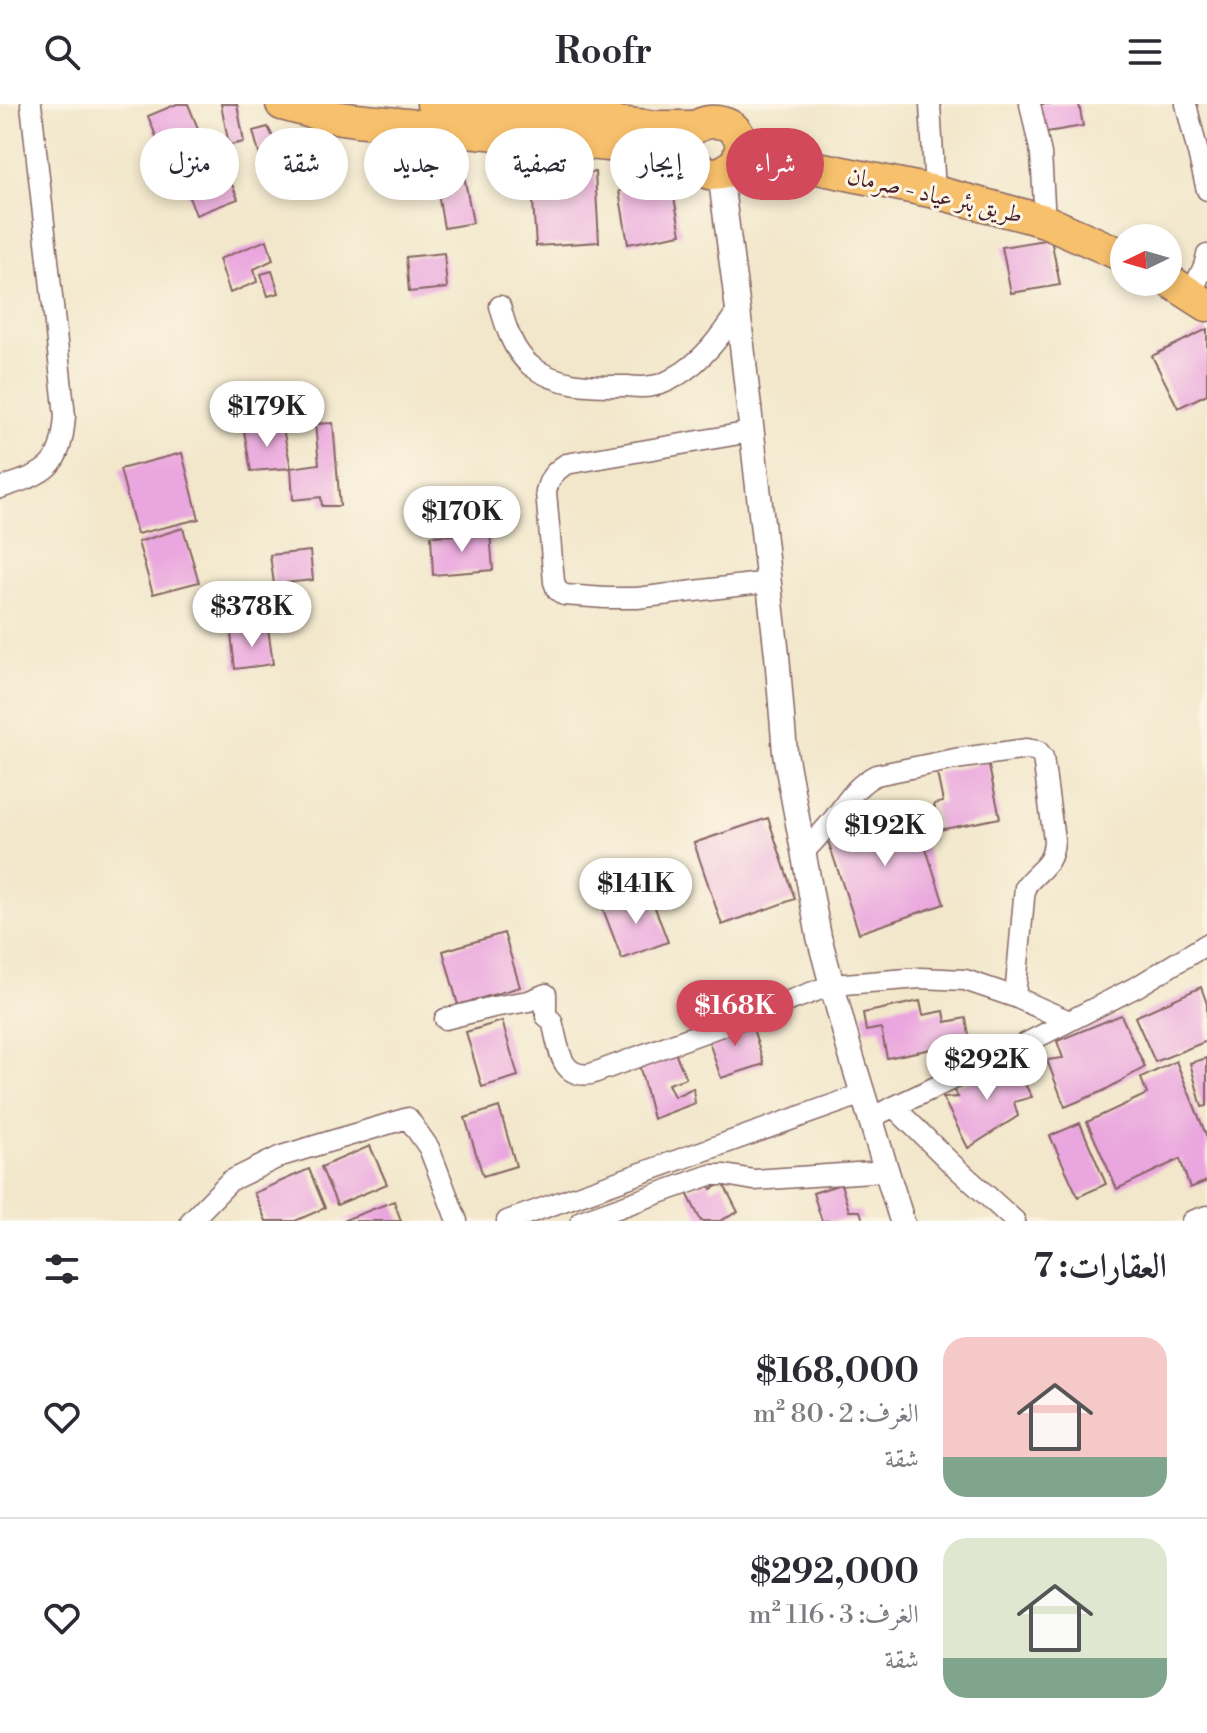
<!DOCTYPE html>
<html lang="ar">
<head>
<meta charset="utf-8">
<style>
  :root { --surface:#fff; --page:#f2f2f3; --text:#2b2b33; --muted:#7c7c81; --line:#e1e1e2; --accent:#d1495b }
  body { margin:0; font-family:"Libre Bodoni",Amiri,serif; background:var(--page); color:var(--text); direction:rtl; height:100vh; display:flex; flex-direction:column; font-size:30px; white-space:nowrap }
  * { box-sizing:border-box; margin:0 }
  p { font-size:26px; color:var(--muted) }
  .icon { flex:none; width:44px; height:44px; fill:none; stroke:currentColor; stroke-width:2; stroke-linecap:round; stroke-linejoin:round }
  .map { position:relative; height:1117px; overflow:hidden; direction:ltr }
  .details { display:flex; flex-direction:column; background:var(--surface); flex:1 }
  .details>* { flex:none }
  .top-card { position:absolute; left:24px; top:24px; width:800px; height:72px; direction:rtl; display:flex; gap:16px }
  .needle { width:52px; rotate:265deg }
  .buttons { position:absolute; left:1110px; top:120px; display:grid; gap:16px }
  .buttons a { display:grid; place-items:center; width:72px; height:72px; border-radius:50%; background:var(--surface); box-shadow:0 4px 12px #0003; font-size:40px }
  .price { position:absolute; translate:-50% -68px; padding:0 18px; border-radius:28px; background:#fff; color:#222; font-size:26px; line-height:52px; filter:drop-shadow(0 2px 4px #0008) }
  .price::after { content:''; position:absolute; left:50%; top:48px; width:24px; height:18px; margin-left:-12px; background:inherit; clip-path:polygon(0 0,100% 0,50% 100%) }
  .price.active { background:var(--accent); color:#fff }
  ul { padding:0; list-style:none }
  li { display:flex; align-items:center; gap:24px; height:200px; padding:0 40px }
  li+li { border-top:2px solid var(--line) }
  li span { display:grid; place-items:center; flex:none; width:224px; height:160px; border-radius:24px; color:#555 }
  li>.icon { margin-inline-start:auto }
  span .icon { width:96px; height:96px; fill:#fffc; stroke-width:1 }
  li b { font-size:34px }
  h2 { display:flex; justify-content:space-between; align-items:center; height:96px; padding:0 40px; font-size:34px }
  .chip { padding:0 28px; border-radius:36px; background:var(--surface); box-shadow:0 4px 12px #0003; font-size:28px; line-height:72px }
  .chip.active { background:var(--accent); color:#fff }
  header { display:flex; justify-content:space-between; align-items:center; height:104px; padding:0 40px; background:var(--surface); font-size:36px; font-weight:600 }
  .map>svg:first-child { display:block }
</style>
</head>
<body>
<header><svg class="icon" aria-label="menu" viewBox="0 0 24 24"><path d="M4 6h16M4 12h16M4 18h16"/></svg>Roofr<svg class="icon" aria-label="search" viewBox="0 0 24 24"><circle cx="10" cy="10" r="6"/><path d="M15 15l6 6"/></svg></header>
<div class="map">
<svg width="1207" height="1117" viewBox="0 0 1207 1117">
  <rect width="100%" height="100%" fill="#fcf5e5"/>
  <filter id="ink" filterUnits="userSpaceOnUse"><feTurbulence type="fractalNoise" baseFrequency=".0125" numOctaves="2"/><feDisplacementMap in="SourceGraphic" scale="16" xChannelSelector="R" yChannelSelector="G"/><feConvolveMatrix kernelMatrix="1 2 1 2 8 2 1 2 1" color-interpolation-filters="sRGB"/></filter>
  <filter id="wash" filterUnits="userSpaceOnUse"><feTurbulence type="fractalNoise" baseFrequency=".006" numOctaves="4" result="noise"/><feDisplacementMap in="SourceGraphic" scale="32" xChannelSelector="R" yChannelSelector="G"/><feGaussianBlur stdDeviation="1.8" result="paint"/><feColorMatrix in="noise" values="0 0 0 0 0 0 0 0 0 0 0 0 0 0 0 0 0 1.4 0 .05"/><feComposite in="paint" operator="in"/></filter>
  <g filter="url(#wash)">
    <rect width="100%" height="100%" fill="#f2e7cb"/>
    <g id="blocks">
      <path fill="#eaa6de" d="M177 0H188L204 39 165 55 148 12Z
        M221 0H237L244 38 229 41Z
        M1036 0H1079L1083 22 1041 29Z
        M268 23 278 43 297 40 300 59 264 68 253 27Z
        M425 26 427 47 399 50 397 29Z
        M551 36 553 70 595 68 599 138 536 142 533 97 525 95 521 38Z
        M460 50 473 119 444 124 432 55Z
        M221 54 238 95 196 111 180 70Z
        M671 78 681 130 628 140 619 87Z
        M1051 135 1060 181 1011 189 1002 143Z
        M267 136 273 156 254 165 257 178 230 189 219 155Z
        M444 149 447 184 409 188 406 153Z
        M272 167 279 189 268 192 261 170Z
        M1207 225V290L1178 304 1152 252Z
        M333 319 340 402H322L321 393 293 396 291 364 319 360 315 320Z
        M282 320 291 364 251 367 244 327Z
        M182 349 199 415 137 430 120 365Z
        M183 424 199 478 153 490 138 438Z
        M490 429 493 466 433 471 431 432Z
        M310 447 313 476 274 480 270 451Z
        M268 524 273 560 235 565 231 529Z
        M988 658 1000 714 939 726 934 700 943 698 937 669Z
        M911 699 944 800 859 829 825 728Z
        M768 714 795 795 722 821 694 739Z
        M649 788 668 838 622 855 603 805Z
        M504 829 520 883 458 901 443 847Z
        M1201 883 1207 900V937L1155 958 1135 913Z
        M920 897 923 911 944 907 946 918 966 914 970 937 887 954 881 924 866 927 863 909Z
        M1121 911 1145 963 1103 987 1065 1003 1047 956 1063 954 1057 937Z
        M750 915 764 960 721 974 706 929Z
        M502 917 518 972 482 983 466 928Z
        M674 946 686 974 668 980 674 993 693 984 695 999 653 1015 639 960Z
        M1207 954V1002L1202 1003 1190 959Z
        M1012 957 1032 993 1014 998 1018 1012 968 1044 943 994 958 993 952 984Z
        M1176 957 1207 1033V1077L1190 1084 1180 1055 1117 1085 1087 1018 1147 990 1141 974Z
        M499 1003 516 1062 483 1072 465 1014Z
        M1080 1019 1106 1080 1078 1093 1050 1032Z
        M370 1042 387 1080 337 1101 321 1063Z
        M309 1065 325 1104 295 1117H266L254 1089Z
        M708 1077 711 1085 723 1079 738 1108 720 1117H701L686 1087Z
        M841 1080 849 1107H860L863 1116 822 1117 813 1089Z
        M394 1097 401 1117H342Z"/>
    </g>
  </g>
  <g filter="url(#ink)">
    <use href="#blocks" fill-opacity="0" stroke="#856563" stroke-width="2"/>
    <g fill="none" stroke-linecap="round" stroke-linejoin="round">
      <defs>
        <path id="minor" d="M930 0 935 88
          M1030 0 1041 50 1045 117
          M1186 0 1207 86
          M1191 190 1204 162 1207 151
          M500 202C506 224 513 247 531 262 558 283 595 282 627 282 635 283 644 284 652 282 659 281 669 277 675 273 703 257 721 232 738 206
          M751 328 566 360C554 368 549 374 546 388L554 478 557 486 564 491 605 494H637L769 478
          M0 384C47 369 61 364 65 312L31 0
          M804 748C813 738 822 729 831 718 846 700 854 682 876 671L955 655 1027 645 1038 647 1043 653 1054 736C1053 763 1039 764 1025 783L1015 893
          M445 915 493 903 529 897 546 890V912L552 917C559 942 559 975 591 970L832 881 920 874 965 876 1015 893 1069 917
          M894 1003 950 1058 1015 1117
          M870 1014 997 954 1138 882 1207 840
          M191 1117 230 1077 281 1052 408 1014 429 1044 457 1117
          M507 1117 863 990
          M581 1117 710 1071H725L754 1076 886 1067
          M1192 1117 1207 1112"/>
        <path id="tertiary" d="M720 69 738 206 777 551 785 649 819 833 850 948 902 1117"/>
        <path id="trunk" d="M282 0 327 12 356 16 659 46C667 48 674 51 682 55 698 64 714 79 732 62 740 55 743 44 740 34 725 0 659 25 694 63
          M433 0 656 23H691
          M740 48 935 88 992 103 1045 117 1124 152
          M1168 176 1207 201"/>
      </defs>
      <use href="#minor" stroke="#856563" stroke-width="23"/>
      <use href="#tertiary" stroke="#856563" stroke-width="27"/>
      <use href="#trunk" stroke="#856563" stroke-width="35"/>
      <use href="#minor" stroke="#fff" stroke-width="20"/>
      <use href="#tertiary" stroke="#fff" stroke-width="24"/>
      <use href="#trunk" stroke="#f7c06c" stroke-width="32"/>
    </g>
  </g>
  <g text-anchor="middle" stroke-width="6" stroke-linejoin="round" paint-order="stroke">
    <g font-size="24" fill="#4a1f2b" stroke="#fcf5e5">
      <text transform="translate(935 91) rotate(13)" y="8">طريق بئر عياد - صرمان</text>
    </g>
  </g>
</svg>
<div class="buttons">
<a><svg class="needle" viewBox="-14 -14 28 28"><path d="M0-13l5 13h-10z" fill="#e53935"/><path d="M0 13l5-13h-10z" fill="#7c7c81"/></svg></a>
</div>
<b class="price" style="left:267px;top:345px">$179K</b>
<b class="price" style="left:462px;top:450px">$170K</b>
<b class="price" style="left:252px;top:545px">$378K</b>
<b class="price" style="left:885px;top:764px">$192K</b>
<b class="price" style="left:636px;top:822px">$141K</b>
<b class="price active" style="left:735px;top:944px">$168K</b>
<b class="price" style="left:987px;top:998px">$292K</b>
<div class="top-card">
<a class="chip active">شراء</a>
<a class="chip">إيجار</a>
<a class="chip">تصفية</a>
<a class="chip">جديد</a>
<a class="chip">شقة</a>
<a class="chip">منزل</a>
</div>
</div>
<section class="details">
<h2>العقارات: 7<svg class="icon" aria-label="filters" viewBox="0 0 24 24"><path d="M4 7h16M4 17h16"/><circle cx="9" cy="7" r="2"/><circle cx="15" cy="17" r="2"/></svg></h2>
<ul>
<li><span style="background:linear-gradient(#f6c9c9 75%,#7fa58c 0)"><svg class="icon" aria-label="home" viewBox="0 0 24 24"><path d="M3 11l9-7 9 7M6 9v11h12V9"/></svg></span><div><b>$168,000</b><p>الغرف: 2 · 80 m²</p><p>شقة</p></div><svg class="icon" aria-label="heart" viewBox="0 0 24 24"><path d="M12 20l-8-8c-3-5 5-10 8-4 3-6 11-1 8 4z"/></svg></li>
<li><span style="background:linear-gradient(#dfe7d0 75%,#7fa58c 0)"><svg class="icon" aria-label="home" viewBox="0 0 24 24"><path d="M3 11l9-7 9 7M6 9v11h12V9"/></svg></span><div><b>$292,000</b><p>الغرف: 3 · 116 m²</p><p>شقة</p></div><svg class="icon" aria-label="heart" viewBox="0 0 24 24"><path d="M12 20l-8-8c-3-5 5-10 8-4 3-6 11-1 8 4z"/></svg></li>
</ul>
</section>
</body>
</html>
